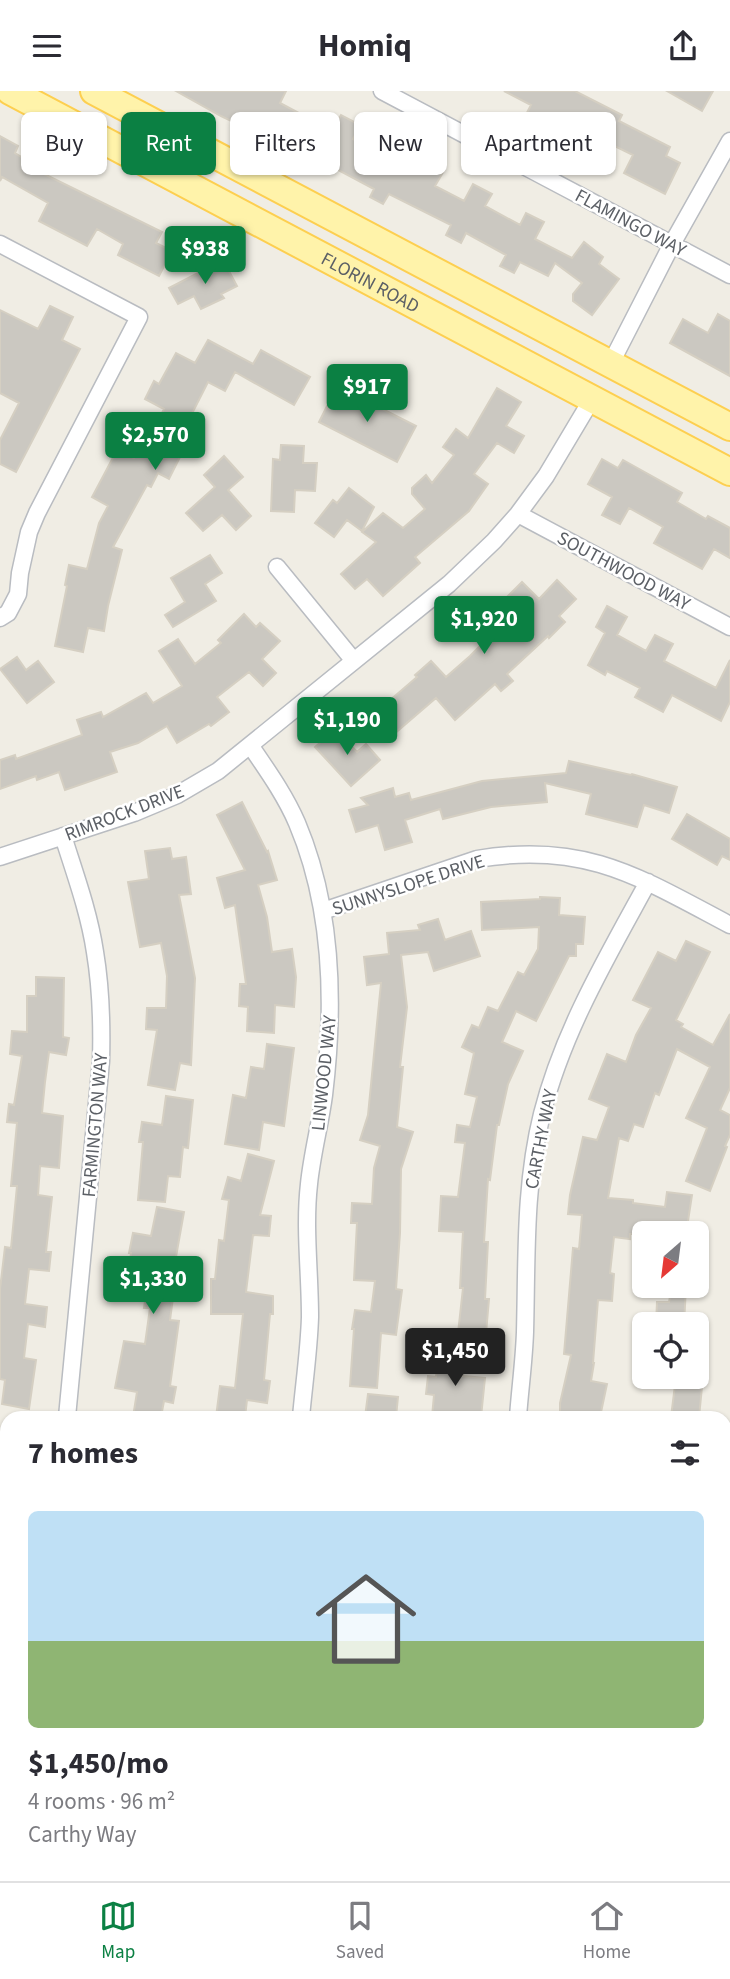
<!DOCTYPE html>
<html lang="en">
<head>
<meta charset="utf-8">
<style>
  :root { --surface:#fff; --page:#f2f2f3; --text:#2b2b33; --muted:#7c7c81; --line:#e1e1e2; --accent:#0b8043 }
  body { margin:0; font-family:"Source Sans 3",sans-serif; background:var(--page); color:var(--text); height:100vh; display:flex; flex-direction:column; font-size:26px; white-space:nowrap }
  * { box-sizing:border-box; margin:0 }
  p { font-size:23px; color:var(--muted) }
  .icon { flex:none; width:38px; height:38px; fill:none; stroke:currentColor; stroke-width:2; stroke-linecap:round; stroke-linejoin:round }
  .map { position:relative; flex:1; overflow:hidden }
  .side { position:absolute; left:0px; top:1320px; width:732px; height:471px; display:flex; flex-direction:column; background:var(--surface); border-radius:21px 21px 0 0; box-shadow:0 2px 5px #0004 }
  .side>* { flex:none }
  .top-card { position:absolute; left:21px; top:21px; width:690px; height:63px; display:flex; gap:14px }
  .needle { width:46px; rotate:208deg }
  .buttons { position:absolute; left:632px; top:1130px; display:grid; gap:14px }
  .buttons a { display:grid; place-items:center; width:77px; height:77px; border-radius:10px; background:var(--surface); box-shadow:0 2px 5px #0004; font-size:35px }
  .price { position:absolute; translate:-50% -60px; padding:0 16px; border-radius:7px; background:var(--accent); color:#fff; font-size:23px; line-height:46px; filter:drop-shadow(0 2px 4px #0008) }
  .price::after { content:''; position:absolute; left:50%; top:42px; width:21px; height:16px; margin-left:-10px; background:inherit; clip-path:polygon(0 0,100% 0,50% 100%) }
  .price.on { background:#222; color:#fff }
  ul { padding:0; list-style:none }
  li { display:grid; align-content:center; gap:14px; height:371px; padding:0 28px }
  li span { display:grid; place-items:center; height:217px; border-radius:10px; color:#555 }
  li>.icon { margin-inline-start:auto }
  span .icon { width:126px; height:126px; fill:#fffc; stroke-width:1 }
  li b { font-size:30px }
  h2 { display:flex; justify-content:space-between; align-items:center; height:84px; padding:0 28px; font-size:30px }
  .pill { padding:0 24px; border-radius:10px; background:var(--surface); box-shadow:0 2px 5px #0004; font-size:24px; line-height:63px }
  .pill.on { background:var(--accent); color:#fff }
  header { display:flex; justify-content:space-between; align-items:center; height:91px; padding:0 28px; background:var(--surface); font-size:32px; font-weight:700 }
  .dock { display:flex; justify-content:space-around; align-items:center; height:98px; border-top:2px solid var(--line); background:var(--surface); font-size:19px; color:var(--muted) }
  .dock a { display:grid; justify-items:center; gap:4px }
  .dock .on { color:var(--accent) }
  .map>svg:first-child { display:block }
</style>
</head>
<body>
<header><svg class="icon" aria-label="menu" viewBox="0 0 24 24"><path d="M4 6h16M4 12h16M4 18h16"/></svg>Homiq<svg class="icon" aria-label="share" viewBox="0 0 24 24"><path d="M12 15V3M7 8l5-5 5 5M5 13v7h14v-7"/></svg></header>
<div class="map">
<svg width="730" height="1790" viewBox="0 0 730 1790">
  <rect width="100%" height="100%" fill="#f0ede4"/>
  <path fill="#cbc8c1" stroke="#d5cfc2" stroke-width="2" d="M176 0H286L280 12 310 28 312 23 335 35 341 24 360 34 353 48 390 68 397 54 445 78 435 95 464 110 473 93 492 103 485 115 520 134 526 122 544 131 535 148 572 167 584 151 603 166 599 173 619 188 592 224 573 210V203L582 192 555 172 548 185 520 171 514 182 500 175 506 164 466 142 461 152 446 144 451 134 389 103 383 113 370 106 374 98 329 74 325 82 291 64 297 54 259 35 256 42 221 25Z
    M504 0H575L622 24 619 30 670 56 666 65 680 72 665 103 624 82 633 64 584 40 574 59 522 31 531 14Z
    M667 0H713L702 20Z
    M0 45 18 55 15 62 36 75 34 78 162 141 156 152 172 160 159 185 118 164 123 153 97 138 87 155 39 130 48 112 2 86 0 90Z
    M223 169 237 195 221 203 224 207 201 218 194 205 178 213 169 197Z
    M50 215 73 226 62 249 80 258 16 381 0 373V349L19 312 0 302V219L38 238Z
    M718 223 730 230V285L670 252 683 228 708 242Z
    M208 249 253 273 261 259 310 286 294 314 235 281 225 300 208 291 173 360 181 364 169 388 158 382 151 396 147 394 113 456 122 459 108 515 104 540 88 537 83 561 55 555 67 495 65 494 69 474 87 478 99 432 108 415 92 406 117 359 134 367 145 346 149 348 164 318 145 308 154 290 159 293 176 262 195 272Z
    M337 295 416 335 397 371 319 331Z
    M497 297 521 311 506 335 524 345 514 362 497 352 474 383 488 393 469 420 415 466 420 472 383 505 367 488 355 498 341 483 376 451 362 441 383 422 403 437 425 418 412 403V397L426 384 432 392 454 364 443 356 456 338 468 347Z
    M281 354 304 355 303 372H317L315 400 295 399 294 421 271 420 273 368 280 369Z
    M224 365 243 386 228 399 251 425 236 439 222 424 203 440 186 422 215 396 204 384Z
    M602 368 618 377 623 369 682 402 677 411 706 428 708 425 730 437V467L714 458 702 478 654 452 663 436 629 417 620 433 602 424 612 406 588 393Z
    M349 397 374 416 362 440 347 429 334 446 315 432 333 409 337 412Z
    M210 464 222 482 205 493 216 510 173 536 165 524 185 511 171 487Z
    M557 489 576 508 559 525 565 531 549 547 548 545 507 583 513 590 501 600 495 593 455 629 436 607 394 643 375 622 417 586 415 584 431 570 446 586 470 565 488 547 476 534 491 520 492 521 522 491 539 508Z
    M607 515 627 526 617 544 646 560 655 544 673 553 664 570 716 597 730 569V611L721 630 672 604 663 621 635 606 640 597 607 580 605 584 588 574 605 542 596 536Z
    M244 523 256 536 260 532 280 550 262 568 276 582 263 595 249 581 217 606 229 621 211 635 209 633 177 652 167 635 138 652 110 661 117 681 65 699 59 681 37 689 36 685 0 698V669L15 664 16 668 82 644 77 629 101 621 103 626 146 602 153 612 182 595 159 560 178 548 195 573 221 552 218 549Z
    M17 566 26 579 38 570 54 591 27 612 0 578Z
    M336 638 357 661 366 653 380 669 351 695 315 656Z
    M569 670 631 684 632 683 677 696 669 722 644 714 637 736 586 723 591 703 545 692 547 711 491 716 443 728 440 718 405 729 412 751 385 759 378 734 356 741 349 719 368 714 361 707 393 697 395 706 409 702 411 709 482 690 566 682Z
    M242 711 267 761 268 760 277 789 258 794 267 826 272 861 292 858 296 886 294 916 275 914 274 942 247 940 248 916 239 915 240 893H246L235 814 225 817 217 787 245 779 217 724Z
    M687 723 730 748V769L722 765 717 774 672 748Z
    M170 757 172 768 186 766 191 803 179 804 195 887 191 974 180 972 175 999 148 994 157 939 146 938 147 917H166L167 885 161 852 140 856 128 791 149 788 145 760Z
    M540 806 560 807 559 824 585 826 583 853H576V865H569L536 930 516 920 502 951 523 960 508 993 499 1034H497L490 1089 488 1088 484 1151H488L485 1208H489L485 1254 457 1251 463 1197H460L463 1141 439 1140 441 1105 458 1106 465 1052 455 1051 457 1034 470 1036 477 1006 465 1003 474 962 462 956 472 934 479 937 488 916 498 920 518 881 524 884 538 858 539 836 482 839 481 811 540 808Z
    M438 828 445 849 471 840 480 865 434 880 428 861 401 864 407 916 400 976H403L397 1036 413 1041 401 1078 400 1142 396 1198 402 1199 396 1244 381 1242 377 1297 350 1295 354 1238H352L355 1219 371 1221 375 1190 354 1189 357 1132H351L352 1112 372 1113 374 1077 380 1055 360 1049 368 1024 381 892 367 894 364 866 389 863 387 842 420 839 418 834Z
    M686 850 710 861 676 929 683 933 681 936 713 954 730 923V997L720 1019 730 1024V1044L725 1055 727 1056 710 1100 686 1090 707 1037 686 1027 710 976 677 958 659 1004 655 1002 643 1036 634 1033 628 1050 619 1047 608 1107 633 1109V1112L665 1116 667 1101 692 1104 686 1143H630V1148L614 1146 610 1182 614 1183 612 1210 598 1209 593 1272H594L591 1290 607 1293 600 1326H560V1312L571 1264 564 1263 573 1157 579 1158 582 1124 568 1123 570 1104 583 1046 597 1049 609 1016 589 1008 607 963 626 971 636 944 651 917 633 909 658 861 676 870Z
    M36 886 64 887 63 946 69 947 66 964 49 961 45 991 42 1022 63 1025 59 1077 40 1075 38 1104 52 1106 46 1161H51L49 1180 29 1178 25 1213 47 1216 45 1236 28 1233 24 1267 36 1269 29 1318 2 1313 5 1289 0 1288V1198L5 1156 11 1157 17 1095H11L17 1032 7 1031 9 1013 14 1014 22 965 10 963 12 940 27 941V905H36Z
    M267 953 294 957 284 1035 263 1031 259 1059 225 1053 233 1004 246 1007 251 976 264 978Z
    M166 1005 193 1009 188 1057 183 1056 180 1086 168 1085 165 1111 138 1109 143 1051H139L142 1031 162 1034Z
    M248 1063 274 1070 260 1124 271 1125 269 1145 253 1144 246 1201 273 1205V1223H270L264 1289 270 1290 267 1312 247 1309 245 1326H216L220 1295 235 1297 243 1223H211V1188H215L219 1149 224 1150 229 1109 222 1108 228 1086 241 1090Z
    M157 1116 184 1121 174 1177H177L170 1229 179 1230 170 1295 176 1296 173 1312 164 1310 161 1326H133L137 1301 115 1297 124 1250 145 1253 150 1217H144L147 1196 127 1194 131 1162H129L133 1142 151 1145Z
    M672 1195H686L684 1234H656L657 1211H669Z
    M439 1257 466 1260 463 1285 485 1287 481 1326H432L434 1304 426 1303 428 1285 436 1286Z
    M676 1286H703L699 1326H671Z
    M368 1303 398 1306 396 1326H365Z"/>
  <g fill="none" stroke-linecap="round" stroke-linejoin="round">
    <defs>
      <path id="street" d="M382 0 730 184
        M0 153 139 226 37 422 29 441 20 482 18 503 8 522 0 527
        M611 272 672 153 730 50
        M518 423 730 536
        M277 476 354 570
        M250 654C267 679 285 704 297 732 333 817 335 913 324 1004 320 1034 312 1063 309 1093 304 1137 310 1181 310 1226 309 1259 304 1293 301 1326
        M63 745C75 783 89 821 95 861 101 897 102 934 101 970L67 1326
        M0 766 134 722 177 704 218 680 449 493 494 450 518 423 546 385 592 308
        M323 820 477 768C585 750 639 786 730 834
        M518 1326C520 1298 524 1270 525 1241 527 1168 524 1095 542 1023 563 940 607 866 648 791
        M724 1515 730 1450
        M0 1630 7 1616
        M0 1689 7 1692
        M157 1790 160 1783
        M405 1790 407 1783
        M652 1790 656 1783"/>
      <path id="secondary" d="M0 1488 7 1489
        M724 1554 730 1555"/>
      <g id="primary">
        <path id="s1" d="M10 0 730 381"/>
        <path d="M94 0 730 336"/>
      </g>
    </defs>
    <use href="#street" stroke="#b9bcc1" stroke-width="19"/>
    <use href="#secondary" stroke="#babdc3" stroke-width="26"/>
    <use href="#primary" stroke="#fdcf50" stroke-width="30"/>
    <use href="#street" stroke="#fff" stroke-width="16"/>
    <use href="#secondary" stroke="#fff" stroke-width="23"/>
    <use href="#primary" stroke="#fff3aa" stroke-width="26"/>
  </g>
  <g text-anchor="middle" stroke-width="5" stroke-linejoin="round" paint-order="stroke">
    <g font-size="19" fill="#5c6066" stroke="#fff">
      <text transform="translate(631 131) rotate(28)" y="7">FLAMINGO WAY</text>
      <text dy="7" stroke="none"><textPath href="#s1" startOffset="408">FLORIN ROAD</textPath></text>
      <text transform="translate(624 479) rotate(28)" y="7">SOUTHWOOD WAY</text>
      <text transform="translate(124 721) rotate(-21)" y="7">RIMROCK DRIVE</text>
      <text transform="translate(408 793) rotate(-18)" y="7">SUNNYSLOPE DRIVE</text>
      <text transform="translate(323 982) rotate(-84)" y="7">LINWOOD WAY</text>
      <text transform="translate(94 1034) rotate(-85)" y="7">FARMINGTON WAY</text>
      <text transform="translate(540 1048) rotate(-79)" y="7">CARTHY WAY</text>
    </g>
  </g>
</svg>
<div class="buttons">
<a><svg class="needle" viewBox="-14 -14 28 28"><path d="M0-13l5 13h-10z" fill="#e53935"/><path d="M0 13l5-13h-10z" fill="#7c7c81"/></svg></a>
<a><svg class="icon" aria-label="locate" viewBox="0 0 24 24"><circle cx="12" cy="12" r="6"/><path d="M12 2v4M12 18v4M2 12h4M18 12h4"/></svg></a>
</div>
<b class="price" style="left:205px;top:195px">$938</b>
<b class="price" style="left:367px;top:333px">$917</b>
<b class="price" style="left:155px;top:381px">$2,570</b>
<b class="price" style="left:484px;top:565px">$1,920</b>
<b class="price" style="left:347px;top:666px">$1,190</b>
<b class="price" style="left:153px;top:1225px">$1,330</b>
<b class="price on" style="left:455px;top:1297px">$1,450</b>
<div class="top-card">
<a class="pill">Buy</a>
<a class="pill on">Rent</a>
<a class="pill">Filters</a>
<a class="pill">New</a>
<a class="pill">Apartment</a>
</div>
<section class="side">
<h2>7 homes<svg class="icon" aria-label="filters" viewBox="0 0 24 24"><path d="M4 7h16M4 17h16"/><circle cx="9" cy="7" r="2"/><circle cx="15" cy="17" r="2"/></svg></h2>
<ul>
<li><span style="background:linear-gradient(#bfe0f5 60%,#8fb573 0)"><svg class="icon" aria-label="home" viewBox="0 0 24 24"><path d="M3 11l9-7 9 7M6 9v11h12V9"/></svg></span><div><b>$1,450/mo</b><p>4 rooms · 96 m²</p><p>Carthy Way</p></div></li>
</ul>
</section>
</div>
<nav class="dock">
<a class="on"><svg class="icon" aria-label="map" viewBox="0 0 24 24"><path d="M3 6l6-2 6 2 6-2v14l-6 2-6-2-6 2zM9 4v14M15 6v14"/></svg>Map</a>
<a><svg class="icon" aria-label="saved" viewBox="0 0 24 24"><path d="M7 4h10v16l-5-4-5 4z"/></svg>Saved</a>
<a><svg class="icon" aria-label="home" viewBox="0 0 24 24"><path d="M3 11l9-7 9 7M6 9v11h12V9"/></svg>Home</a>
</nav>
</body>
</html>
